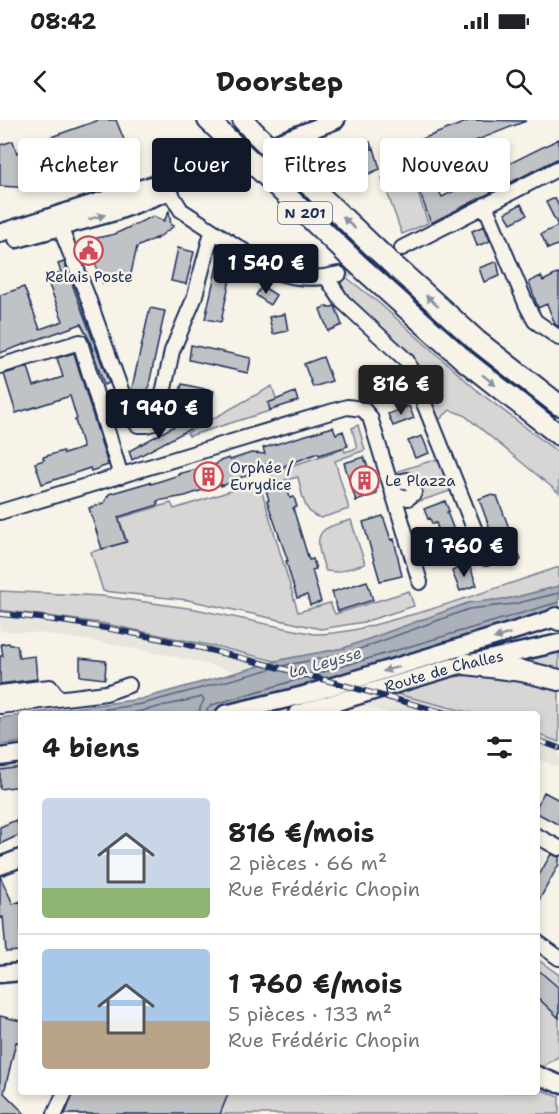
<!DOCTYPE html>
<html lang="fr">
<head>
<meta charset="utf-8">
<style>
  :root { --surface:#fff; --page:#f2f2f2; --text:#202124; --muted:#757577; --line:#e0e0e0; --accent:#111827 }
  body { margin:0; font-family:"Shantell Sans",sans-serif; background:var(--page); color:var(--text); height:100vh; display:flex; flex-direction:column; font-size:22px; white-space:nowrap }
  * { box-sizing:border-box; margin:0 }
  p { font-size:20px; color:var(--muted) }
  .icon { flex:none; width:33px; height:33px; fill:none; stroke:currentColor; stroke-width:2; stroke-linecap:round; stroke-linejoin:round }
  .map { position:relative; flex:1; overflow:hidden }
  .panel { position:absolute; left:18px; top:591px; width:522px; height:384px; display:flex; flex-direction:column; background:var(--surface); border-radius:6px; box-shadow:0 3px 9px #0003 }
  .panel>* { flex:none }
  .banner { position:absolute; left:18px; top:18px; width:524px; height:54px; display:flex; gap:12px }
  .price { position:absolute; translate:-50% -51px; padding:0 14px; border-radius:6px; background:var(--accent); color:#fff; font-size:20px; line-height:39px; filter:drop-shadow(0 2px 3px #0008) }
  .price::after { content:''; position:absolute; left:50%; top:36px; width:18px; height:14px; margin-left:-9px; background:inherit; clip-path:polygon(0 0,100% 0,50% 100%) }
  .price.selected { background:#222; color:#fff }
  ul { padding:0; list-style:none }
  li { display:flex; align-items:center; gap:18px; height:150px; padding:0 24px }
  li+li { border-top:2px solid var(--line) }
  li span { display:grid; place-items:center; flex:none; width:168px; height:120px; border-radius:6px; color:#555 }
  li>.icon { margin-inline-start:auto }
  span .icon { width:72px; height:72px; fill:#fffc; stroke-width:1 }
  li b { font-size:26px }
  h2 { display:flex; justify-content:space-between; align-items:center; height:72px; padding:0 24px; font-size:26px }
  .chip { padding:0 21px; border-radius:6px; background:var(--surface); box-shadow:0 3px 9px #0003; font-size:21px; line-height:54px }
  .chip.selected { background:var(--accent); color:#fff }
  .status { display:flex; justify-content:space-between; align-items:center; height:42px; padding:0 30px; background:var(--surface); direction:ltr }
  .status svg { height:16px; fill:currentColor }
  header { display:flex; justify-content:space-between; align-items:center; height:78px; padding:0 24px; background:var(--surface); font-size:27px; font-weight:700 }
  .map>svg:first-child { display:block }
</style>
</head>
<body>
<div class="status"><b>08:42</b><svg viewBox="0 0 49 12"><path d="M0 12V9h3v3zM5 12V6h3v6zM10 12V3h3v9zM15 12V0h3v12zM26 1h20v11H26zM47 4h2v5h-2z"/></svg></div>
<header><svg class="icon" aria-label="back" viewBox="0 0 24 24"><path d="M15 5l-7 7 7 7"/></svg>Doorstep<svg class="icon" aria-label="search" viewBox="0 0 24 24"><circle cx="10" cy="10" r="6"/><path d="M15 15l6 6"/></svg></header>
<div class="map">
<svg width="559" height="994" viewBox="0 0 559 994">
  <rect width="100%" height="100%" fill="#f7f3e8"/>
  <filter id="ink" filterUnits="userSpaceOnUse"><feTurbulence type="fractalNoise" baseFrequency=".0167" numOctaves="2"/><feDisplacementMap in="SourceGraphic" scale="12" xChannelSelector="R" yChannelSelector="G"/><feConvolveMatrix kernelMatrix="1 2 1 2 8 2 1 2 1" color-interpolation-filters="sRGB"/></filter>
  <g filter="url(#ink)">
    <path fill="#e6e5de" d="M0 490 101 503 223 528 284 544 246 554 172 536 94 521 38 513 0 511Z
      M389 572 475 594H393L356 584Z
      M537 614 559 622V647L537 639Z"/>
    <path fill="#d7d6d4" stroke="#798299" stroke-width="1.5" d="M410 50 428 103 402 114 382 58Z
      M346 157 379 183 479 272 559 333V373L464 295 450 290 437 302 411 240 344 172 340 160Z
      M272 266 279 288 189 316 187 313Z
      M358 305 365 330 335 341 349 389 321 398C303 395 302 372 298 357L274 363 271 352 344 329 345 332 357 328 352 308Z
      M441 338 453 370 414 383 423 371 422 364 414 358 400 355 398 351Z
      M259 362 298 492 330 483 335 494 409 471 414 486 364 502 321 509 188 480 103 471 91 432 127 422 119 398 171 383 174 389Z
      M351 400 365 444 337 452 326 451C323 445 322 439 320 433 313 407 331 406 351 400Z
      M559 447V466L513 478 468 483 344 528 275 541 223 528 101 503 0 490V471L102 476 195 489 314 514C351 514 383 502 418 493 465 479 512 463 559 447Z
      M559 531V552L518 542 519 540Z
      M493 553 559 566V622L537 614V594H475L389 572 451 557Z
      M537 839 559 855V936L541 948 537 947Z
      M537 968 559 977V994H65L74 972H537Z"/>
    <path fill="#acb0b9" stroke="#727c95" stroke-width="1.5" d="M559 466V487L497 508 202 594H27L141 579 285 539 344 528 468 483 513 478Z
      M21 595V622L0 625V598Z"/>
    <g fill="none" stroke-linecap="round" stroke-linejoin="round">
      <path stroke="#556382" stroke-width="1.5" d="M73 594 142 584 286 545 346 534 469 489 514 484 559 473
        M128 594 202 577 204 580 200 588 199 594
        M207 594V589L212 585 559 482"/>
    </g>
    <path fill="#c0c3c5" stroke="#1b2f5e" stroke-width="1.5" d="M99 0H116L125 22 31 57V68L0 66V25L13 21 17 33 52 20 51 17Z
      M471 0 526 1 424 41 417 21Z
      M559 19V38L431 103 415 60 430 53 442 77Z
      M350 20 357 26 370 22 372 29 374 28 380 49 340 66 334 52 344 48 339 34 349 31Z
      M555 78 559 87V124L548 129 541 114 558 106 546 82Z
      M521 84 527 95 511 103 505 93Z
      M169 91 171 105 174 106 155 120 156 118 137 127 129 162 114 160 103 164 91 132 84 133 83 121 115 114 153 96 164 101Z
      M484 106 490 121 477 126 472 111Z
      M178 128 194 132 186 164 171 161Z
      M219 137 234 140 221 202 205 199Z
      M64 142 109 263 104 265 89 219 81 204 0 233V175L24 167 40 209 63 201 46 157 61 152 58 144Z
      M495 142H497L500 156 484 162 479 148Z
      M559 153V207L555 204 547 184 538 188 529 162 541 156 543 161Z
      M262 166 276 175 270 185 256 175Z
      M327 186 328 188 335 186 342 205 328 211 320 189Z
      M150 188 165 191 145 283 134 281 131 272Z
      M285 194 288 211 273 214 269 197Z
      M191 225 251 238 248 253 189 240Z
      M74 233 108 345 91 351 90 348 42 364 35 343 44 340 43 337 63 331 64 334 83 328 75 300 77 299 70 276 16 293 4 254 28 247 34 266 63 257 57 238Z
      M323 237 332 261 313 267 304 244Z
      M394 250 395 252 398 251 405 269 387 276 379 256Z
      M182 264 214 271 210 286 178 279Z
      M295 272 298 281 270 290 268 283Z
      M409 286 414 298 393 306 388 294Z
      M185 300 190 309 132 340 129 331Z
      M333 307 336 314 343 311 348 326 319 335 318 333 284 346 270 348 268 344 250 349 252 354 239 358V360L221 366V364L185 376 157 381 158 385 118 397 126 422 102 429 89 388 104 383 109 374 150 362 151 364 179 355 178 354 217 344V342L229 338 230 340 251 333 265 334 263 328Z
      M422 316 429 333 415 338 408 321Z
      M364 337 371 355 374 354 378 368 376 369 377 374 356 381 344 343Z
      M286 364 290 378 294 377 297 387 293 388 309 440 313 439 316 449 312 450 321 482 310 485 307 475 297 478 286 441H288L267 381 269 380 266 370Z
      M489 375 497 376 521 440 512 445H503L479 379Z
      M445 381 449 391 447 392 455 413 458 412 463 426 446 432 436 403 432 404 430 398 428 399 424 389Z
      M383 396 391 420 394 419 402 456 380 461 363 402Z
      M460 447 461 450 470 447 477 465 460 471 452 451Z
      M367 461 373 480 338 491 332 472Z
      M9 523 10 525H17L19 538 35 536 37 559 0 564V536H3L1 524Z
      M80 538 106 541 105 559 80 556Z
      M21 647V666L0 669V650Z
      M544 672 559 680V705L537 693V686Z
      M16 700 21 714 0 724V707Z
      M551 734 559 737V744L537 784V759Z
      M0 756 13 784 21 781V831L6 832 3 797 0 798Z
      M537 849 559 868V898L537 877Z
      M0 896 21 901V923L16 922 4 973 25 994H0Z
      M74 972H229L220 994H65Z"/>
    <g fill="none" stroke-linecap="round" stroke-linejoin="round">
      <path stroke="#cbcccc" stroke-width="14" stroke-dasharray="14 7" stroke-linecap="butt" d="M339 154 402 128"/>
      <defs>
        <path id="minor" d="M165 64 181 90 276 152C297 159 317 160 339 154
          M485 85 527 186 535 201 559 218
          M60 107 87 175 131 298 138 305H147L157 302 172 231 194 179 212 112
          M402 128 559 48
          M327 158 342 181 407 241 486 438
          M0 246 80 222 121 356
          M387 357 394 363 407 360 414 367V373L408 378 393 374
          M0 392 347 287 363 289 370 297 420 462
          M0 573 50 567 59 579
          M0 586 106 573 129 565
          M537 716 559 728
          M537 822 559 838
          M55 994 65 972"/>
        <g id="major">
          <path d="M0 113 238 38 336 0"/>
          <path d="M17 119 115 92 170 71"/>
          <path d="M225 594 304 575 559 497"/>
          <path id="s1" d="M297 594 453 547 559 523"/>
          <path d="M0 637 21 634"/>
          <path d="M0 746 21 738"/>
          <path d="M0 854 21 852"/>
          <path d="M537 955 559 964"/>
        </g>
        <path id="highway" d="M208 0 231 22
          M243 0 255 13
          M283 40 376 129
          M259 49 350 137
          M389 141 476 220 559 285
          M364 150 465 241 559 315
          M556 498 559 500
          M466 544 522 551 559 560"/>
      </defs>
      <use href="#minor" stroke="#1b2f5e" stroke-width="18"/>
      <use href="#major" stroke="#1b2f5e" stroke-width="21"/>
      <use href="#highway" stroke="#1b2f5e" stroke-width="24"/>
      <use href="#minor" stroke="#f7f3e8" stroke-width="14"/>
      <use href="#major" stroke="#f7f3e8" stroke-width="16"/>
      <use href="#highway" stroke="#f7f3e8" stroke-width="20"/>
      <defs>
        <path id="rail" d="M0 494C153 507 302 555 450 594
          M537 620 559 628"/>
      </defs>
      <use href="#rail" stroke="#1b2f5e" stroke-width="6"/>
      <use href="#rail" stroke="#f7f3e8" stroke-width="4" stroke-dasharray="11" stroke-linecap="butt"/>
      <defs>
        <path id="highway-bridge" d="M255 13 283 40
          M231 22 259 49
          M376 129 389 141
          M350 137 364 150"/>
      </defs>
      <use href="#highway-bridge" stroke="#1b2f5e" stroke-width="24" stroke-linecap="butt"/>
      <use href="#highway-bridge" stroke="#f7f3e8" stroke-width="20"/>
    </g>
    <defs><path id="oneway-solid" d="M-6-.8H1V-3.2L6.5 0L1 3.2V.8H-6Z" transform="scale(1.5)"/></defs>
    <g fill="#8991a3">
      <use href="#oneway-solid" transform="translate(97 97) rotate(-15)"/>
      <use href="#oneway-solid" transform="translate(349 103) rotate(-137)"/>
      <use href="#oneway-solid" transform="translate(432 181) rotate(-138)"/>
      <use href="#oneway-solid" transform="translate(489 260) rotate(39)"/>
      <use href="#oneway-solid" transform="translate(502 516) rotate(162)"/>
      <use href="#oneway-solid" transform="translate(391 549) rotate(164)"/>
    </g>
  </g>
  <defs>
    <symbol id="civic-ring" viewBox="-11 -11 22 22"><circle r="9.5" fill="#f7f3e8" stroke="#d1495b" stroke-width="1.5"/><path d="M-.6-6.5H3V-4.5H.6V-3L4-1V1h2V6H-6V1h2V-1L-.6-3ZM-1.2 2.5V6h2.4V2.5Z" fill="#d1495b"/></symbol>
    <symbol id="building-ring" viewBox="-11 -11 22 22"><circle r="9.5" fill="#f7f3e8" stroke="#d1495b" stroke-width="1.5"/><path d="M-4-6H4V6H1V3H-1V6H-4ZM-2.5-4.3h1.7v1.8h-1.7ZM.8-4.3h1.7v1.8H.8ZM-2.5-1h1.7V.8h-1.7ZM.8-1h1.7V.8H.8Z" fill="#d1495b"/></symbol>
  </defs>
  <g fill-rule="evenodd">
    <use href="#civic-ring" x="72" y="114" width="33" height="33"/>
    <use href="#building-ring" x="192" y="340" width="33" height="33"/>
    <use href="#building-ring" x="348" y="344" width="33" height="33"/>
  </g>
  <g text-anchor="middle" stroke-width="5" stroke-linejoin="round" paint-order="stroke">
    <rect fill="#f7f3e8" stroke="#5d6a87" stroke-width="1.5" x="278" y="82" width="54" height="22" rx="4.5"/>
    <g font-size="14" font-weight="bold" fill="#1b2f5e">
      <text x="305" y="98">N 201</text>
    </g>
    <g font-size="15" fill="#1b2f5e" stroke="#f7f3e8" text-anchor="start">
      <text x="89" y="162" text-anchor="middle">Relais Poste</text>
      <text x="230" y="353">Orphée /<tspan x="230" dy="17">Eurydice</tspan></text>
      <text x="385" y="366">Le Plazza</text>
    </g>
    <g font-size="15" fill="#1b2f5e" stroke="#f7f3e8">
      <text dy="5" stroke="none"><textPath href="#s1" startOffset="153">Route de Challes</textPath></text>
    </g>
    <g font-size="16" font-style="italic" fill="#465679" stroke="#f7f3e8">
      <text transform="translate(325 542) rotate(-16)" y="6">La Leysse</text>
    </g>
  </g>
</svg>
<b class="price" style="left:266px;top:175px">1 540 €</b>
<b class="price selected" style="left:401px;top:296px">816 €</b>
<b class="price" style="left:159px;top:320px">1 940 €</b>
<b class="price" style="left:464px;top:458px">1 760 €</b>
<div class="banner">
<a class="chip">Acheter</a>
<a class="chip selected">Louer</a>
<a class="chip">Filtres</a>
<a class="chip">Nouveau</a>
</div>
<section class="panel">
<h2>4 biens<svg class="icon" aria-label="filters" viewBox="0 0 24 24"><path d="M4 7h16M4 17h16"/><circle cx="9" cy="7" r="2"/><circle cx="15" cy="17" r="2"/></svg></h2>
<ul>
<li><span style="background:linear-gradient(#c9d6e8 75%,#8fb573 0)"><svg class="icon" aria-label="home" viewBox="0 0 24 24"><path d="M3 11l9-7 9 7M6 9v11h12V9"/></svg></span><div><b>816 €/mois</b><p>2 pièces · 66 m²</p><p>Rue Frédéric Chopin</p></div></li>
<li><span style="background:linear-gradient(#a9c7e8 60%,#b9a48a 0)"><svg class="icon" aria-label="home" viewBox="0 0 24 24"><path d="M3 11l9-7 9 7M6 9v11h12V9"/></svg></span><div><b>1 760 €/mois</b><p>5 pièces · 133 m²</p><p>Rue Frédéric Chopin</p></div></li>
</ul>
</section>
</div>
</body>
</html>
